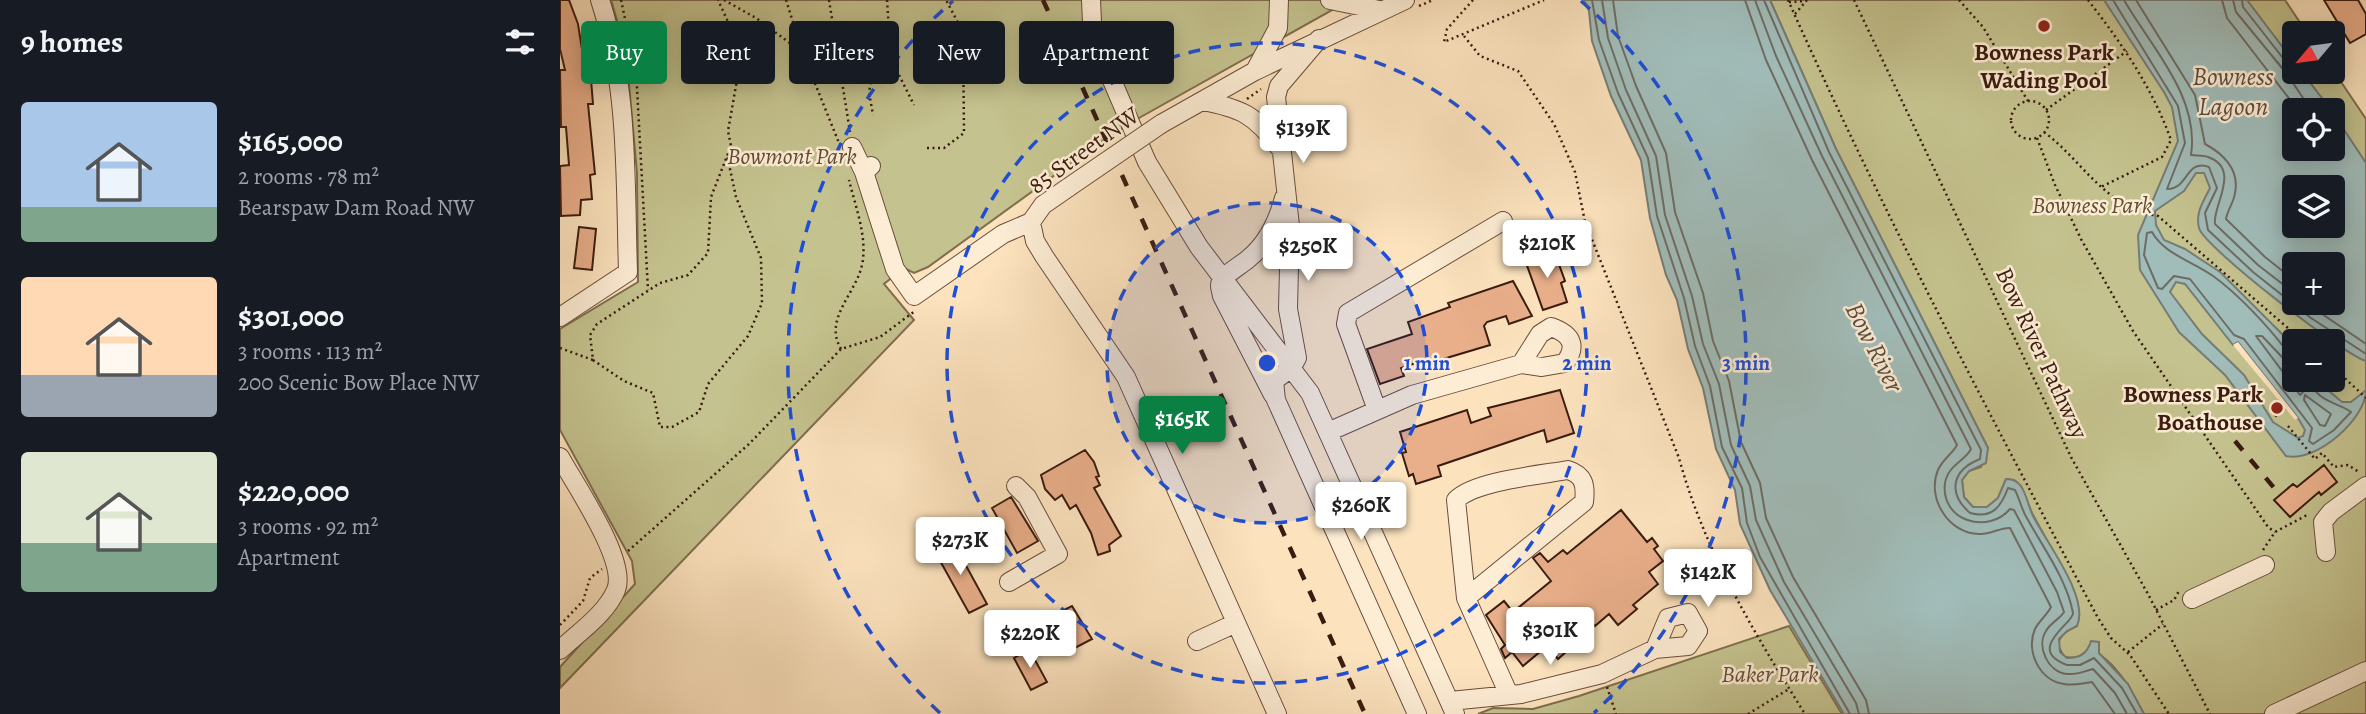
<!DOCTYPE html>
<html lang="en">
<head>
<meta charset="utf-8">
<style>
  :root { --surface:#171b24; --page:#20242c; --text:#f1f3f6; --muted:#9ea1a6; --accent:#0b8043 }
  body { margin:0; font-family:Alegreya,serif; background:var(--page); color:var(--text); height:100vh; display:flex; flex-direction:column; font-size:26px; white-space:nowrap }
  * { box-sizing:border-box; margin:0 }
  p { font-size:23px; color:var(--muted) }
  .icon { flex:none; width:38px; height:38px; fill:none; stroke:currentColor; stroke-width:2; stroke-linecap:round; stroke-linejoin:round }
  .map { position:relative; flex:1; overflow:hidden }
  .side { display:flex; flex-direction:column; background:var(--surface); width:560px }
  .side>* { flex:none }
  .hud { position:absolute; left:21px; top:21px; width:665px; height:63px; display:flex; gap:14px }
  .needle { width:46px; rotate:241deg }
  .buttons { position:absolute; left:1722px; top:21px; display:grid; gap:14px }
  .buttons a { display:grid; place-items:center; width:63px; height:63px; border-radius:7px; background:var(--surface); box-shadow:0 4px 18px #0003; font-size:35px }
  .price { position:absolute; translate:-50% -60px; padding:0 16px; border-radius:7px; background:#fff; color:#222; font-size:23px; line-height:46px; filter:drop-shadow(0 2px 4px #0008) }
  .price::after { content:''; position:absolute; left:50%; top:42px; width:21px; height:16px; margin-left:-10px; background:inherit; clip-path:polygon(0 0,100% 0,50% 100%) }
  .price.on { background:var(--accent); color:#fff }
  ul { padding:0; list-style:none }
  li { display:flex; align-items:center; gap:21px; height:175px; padding:0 21px }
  li span { display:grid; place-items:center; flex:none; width:196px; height:140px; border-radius:7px; color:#555 }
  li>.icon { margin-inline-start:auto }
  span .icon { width:84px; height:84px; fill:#fffc; stroke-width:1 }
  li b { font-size:30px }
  h2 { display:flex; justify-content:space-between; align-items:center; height:84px; padding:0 21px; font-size:30px }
  .pill { padding:0 24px; border-radius:7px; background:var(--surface); box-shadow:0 4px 18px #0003; font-size:24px; line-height:63px }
  .pill.on { background:var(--accent); color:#fff }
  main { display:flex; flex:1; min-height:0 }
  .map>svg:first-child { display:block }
</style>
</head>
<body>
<main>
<section class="side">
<h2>9 homes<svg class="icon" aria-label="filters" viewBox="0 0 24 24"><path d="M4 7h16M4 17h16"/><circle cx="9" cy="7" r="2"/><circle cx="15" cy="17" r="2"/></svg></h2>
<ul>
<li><span style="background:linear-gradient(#a9c7e8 75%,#7fa58c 0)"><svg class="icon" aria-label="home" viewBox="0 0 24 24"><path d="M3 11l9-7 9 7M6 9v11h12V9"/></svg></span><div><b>$165,000</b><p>2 rooms · 78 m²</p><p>Bearspaw Dam Road NW</p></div></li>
<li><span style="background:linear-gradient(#ffd9b3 70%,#9aa5b1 0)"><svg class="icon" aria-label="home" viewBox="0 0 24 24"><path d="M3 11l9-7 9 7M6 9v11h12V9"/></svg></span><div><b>$301,000</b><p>3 rooms · 113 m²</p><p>200 Scenic Bow Place NW</p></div></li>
<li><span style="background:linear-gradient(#dfe7d0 65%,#7fa58c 0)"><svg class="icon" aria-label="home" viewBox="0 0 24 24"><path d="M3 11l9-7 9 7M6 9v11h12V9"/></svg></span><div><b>$220,000</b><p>3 rooms · 92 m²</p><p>Apartment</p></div></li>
</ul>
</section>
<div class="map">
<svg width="1806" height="714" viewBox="0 0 1806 714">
  <rect width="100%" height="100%" fill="#fce3be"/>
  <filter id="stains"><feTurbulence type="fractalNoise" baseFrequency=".00286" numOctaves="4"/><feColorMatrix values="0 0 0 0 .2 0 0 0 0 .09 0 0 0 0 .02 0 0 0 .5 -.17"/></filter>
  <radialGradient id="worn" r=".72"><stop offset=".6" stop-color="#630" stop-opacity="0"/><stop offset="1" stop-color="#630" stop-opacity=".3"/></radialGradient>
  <path fill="#c4c28e" stroke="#7f6e4e" stroke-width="2" fill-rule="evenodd" d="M51 0H790L579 118 535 146 368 267 354 273 344 268 324 284 354 320 0 688V667L75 584 72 561 0 430V329L78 282 77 173 66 51Z
    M1210 0H1725L1747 33H1734V72L1773 70 1806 119V714H1584C1571 690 1556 660 1529 649L1518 658 1504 657 1498 645C1500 634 1508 630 1517 626L1512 586 1472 513 1461 486 1454 480 1446 479 1438 498 1427 507H1413L1404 497 1402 480 1409 471 1421 467 1428 448 1276 149ZM1734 110H1773V149H1734ZM1734 187H1773V226H1734ZM1734 264H1773V303H1734ZM1734 341H1773V380H1734Z
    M1229 626 1282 714H918L933 708 973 709 1019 696Z"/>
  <path fill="#a1bdba" stroke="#787c76" stroke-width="2" fill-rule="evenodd" d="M1024 0H1210L1276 149 1428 448 1426 463 1409 471 1402 480 1404 497 1413 507H1427L1438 498 1446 479C1452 479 1456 480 1460 485 1467 494 1468 506 1473 516 1486 542 1530 598 1517 626L1507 631 1499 639 1500 652 1507 658C1520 658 1527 654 1531 641L1539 642V653L1568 684 1584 714H1284L1210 590 1180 524 1175 490 1156 449 1143 388 1128 349 1117 300 1106 275 1090 218 1081 160 1051 96 1032 41 1029 11Z
    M1544 0H1687L1734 62V72H1742L1771 110H1734V149H1773V113L1806 163V361C1784 355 1644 247 1639 228 1635 212 1644 201 1650 188L1644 173H1636L1624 191 1595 211 1596 225 1604 240 1625 249 1660 272 1726 338 1734 349V380H1756L1782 402H1791L1806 390C1806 419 1756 463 1726 456L1665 375 1619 332 1580 270 1578 235 1618 141 1612 107 1604 92ZM1734 187H1773V226H1734ZM1734 264H1773V303H1734ZM1616 282 1625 284 1673 345 1678 342 1738 418 1745 430 1743 436 1738 438 1713 422 1684 375 1642 334 1610 292Z"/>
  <path fill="#fce3be" d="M1678 342 1738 418 1735 420 1673 345Z"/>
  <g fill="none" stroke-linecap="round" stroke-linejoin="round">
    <path stroke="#6e6c64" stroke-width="2" d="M1032 0 1039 40 1058 93 1088 158 1097 216 1124 298 1135 346 1150 386 1162 447 1182 488 1187 523 1200 557 1290 714
      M1042 0 1048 38 1066 90 1096 156 1105 215 1132 296 1143 344 1159 384 1171 445 1190 486 1196 520 1224 582 1296 703 1299 714
      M1053 0 1058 36 1076 86 1106 153 1115 212 1143 293 1153 341 1169 381 1181 442 1200 483 1206 518 1233 577 1306 700 1309 714
      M1185 0 1206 60 1252 160 1397 445C1393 453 1382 460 1378 470 1366 498 1389 534 1419 534 1430 535 1441 527 1450 528L1491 607C1487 615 1479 621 1475 629 1465 651 1480 681 1504 684 1514 686 1523 683 1532 682L1555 714
      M1195 0 1216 56 1262 156 1411 449C1405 461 1388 465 1385 483 1380 521 1428 535 1450 509L1454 510 1497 592 1504 612C1500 619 1490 623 1486 631 1476 647 1488 672 1507 674 1517 675 1525 671 1533 669L1555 693 1567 714
      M1204 0 1269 152 1421 450 1420 459C1392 470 1387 493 1410 513 1432 519 1441 507 1448 488L1455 490C1460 500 1462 511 1468 520 1484 549 1507 580 1513 613 1515 622 1464 649 1507 665H1520L1534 658 1562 688 1577 714
      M1553 0 1618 106 1625 143 1607 189C1628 190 1626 158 1649 167L1657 188 1645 213 1648 230 1693 272 1751 318 1806 354
      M1564 0C1591 47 1640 97 1631 155 1636 156 1642 155 1648 157 1682 169 1652 206 1655 224L1698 265 1734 293
      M1576 0 1635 95 1645 144C1662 153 1680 169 1675 193 1674 202 1667 211 1666 219L1705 257 1734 280
      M1662 0 1667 18 1738 110
      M1673 0 1676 12 1727 74 1751 110
      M1682 0 1683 7 1726 62 1734 65
      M1746 303 1806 344
      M1734 352 1726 350C1708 326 1677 293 1653 276 1632 261 1604 254 1592 232L1587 233 1584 255 1598 288 1602 289 1614 276 1630 279 1674 335 1684 339 1752 428 1749 441 1753 444 1774 430 1791 412C1779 403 1754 401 1751 380
      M1734 361 1722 357 1702 336H1696L1740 395 1744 391 1742 380
      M1745 395 1771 414 1765 426 1760 425 1744 400Z"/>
  </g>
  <path fill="#e9af8a" stroke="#3a1b0f" stroke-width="2" d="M0 0H9L18 24 25 68 30 67 33 104H28L35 174 30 175 32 199 21 200 20 215 1 216 0 166 9 165 6 127H1L0 70H5L0 49Z
    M1764 0H1798L1806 14V34L1790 43Z
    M19 227 36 229 32 270 14 268Z
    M989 251 993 260 997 259 1005 281 1001 283 1007 302 983 310 965 260Z
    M953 281 972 316 949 324 946 316 927 322 924 326 930 345 863 365 861 361 841 368 844 376 820 384 807 349 852 334 848 322 890 307 888 303Z
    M1000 390 1014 433 987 442 984 430 878 466 881 476 856 484 853 474 849 476 842 453 846 452 840 432 907 410 911 423 931 416 928 408Z
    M1718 401 1724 409 1716 416 1710 408Z
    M525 450 534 462 539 476 536 477 540 485 534 488 561 536 549 545 550 551 538 555 531 533 516 505 510 509 502 495 495 500 485 489 481 475Z
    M1764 465 1777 482 1761 495 1759 492 1730 517 1714 500 1733 484 1737 487Z
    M451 497 478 541 457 553 432 508Z
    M1061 510 1087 542 1092 538 1098 546 1094 549 1103 561 1089 572 1098 584 1073 605 1077 609 1058 625 1049 614 1035 626 1031 621 1012 637 1016 643 998 659 987 646 963 666 952 652 945 658 941 649 945 645 926 615 944 601 953 612 991 581 973 558 980 553 988 562 1003 550 1007 554Z
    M392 540 427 604 409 613 374 550Z
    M512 606 532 639 511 650 500 631 506 627 498 613Z
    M469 649 487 682 471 690 454 658Z"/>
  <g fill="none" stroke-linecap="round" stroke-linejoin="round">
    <defs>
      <path id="minor" d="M531 0 532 23 539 50 587 162 639 247 750 393 895 714
        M770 0 819 10
        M759 39 719 86 716 97 730 226 728 309 737 358 732 367 714 381 716 400 857 714
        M695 71 718 28 719 0
        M642 101C681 108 695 115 719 147
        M601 124 695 71 845 0
        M292 147 304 172
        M311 166 304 172 335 269 354 296 443 234 471 222 483 205 509 187
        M471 222 475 241 484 256 566 377 717 714
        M0 317 68 272C65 180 69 88 40 0
        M713 395 662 296C661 290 658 285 662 280 668 272 680 266 688 259 707 244 718 220 724 198
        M817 410 786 324 788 313 943 221
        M768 432 852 395 961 364 982 367 1005 363C1018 345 1011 334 991 327L980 334 961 364
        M0 457C15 485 68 561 56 590 46 614 19 632 0 650
        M1766 552 1763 522 1771 512 1806 486
        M449 582 498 554 467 497 456 486
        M906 598 1024 502C1026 485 1024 475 1008 470 980 475 914 481 896 500L906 598 949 695
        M1632 599 1705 565
        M637 641 676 623
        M890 701 961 694 1042 674 1095 649 1128 646 1138 631 1128 613 1108 618 1095 649
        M1714 714 1806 671"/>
    </defs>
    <use href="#minor" stroke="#6a4d3b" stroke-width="20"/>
    <path stroke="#3a1b0f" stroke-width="2.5" stroke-dasharray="2 3.5" stroke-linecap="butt" d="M61 0 76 70 88 290
      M164 0 196 18 242 52
      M226 0 242 51 279 143
      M269 0 290 132
      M327 0 331 59 354 105
      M913 0 887 29 884 42 984 0
      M1228 0C1322 211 1429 414 1538 618L1551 638 1570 655 1609 714
      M1294 0 1512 459 1588 594 1650 714
      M1399 0 1423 27 1468 101
      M1528 0C1562 44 1592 87 1611 140L1602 157 1541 187
      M1229 2 1246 1
      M859 6 873 0
      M1235 14 1247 0
      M904 36 920 56 958 71 994 124 1015 172 1025 222 1119 458C1144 550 1194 633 1245 714
      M281 68 312 76 309 92 313 115
      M312 76 330 60
      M687 99 701 89
      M1451 120a19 19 0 1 1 38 0a19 19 0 1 1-38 0Z
      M1486 110 1567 51
      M1484 132C1523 161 1544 207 1598 216L1743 341
      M1477 138 1495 185 1521 239 1573 331 1708 527 1715 532
      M367 148H384L404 133 403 32 386 0
      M0 348 33 360 30 335 37 324 100 283 128 275 148 253 151 197 171 146 168 131 177 80 169 24 158 0
      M281 349C262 317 300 291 303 259 306 233 295 205 289 180
      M33 360 64 381 93 393 100 427H112L139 412 148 384 188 336 202 303 201 258 176 197 167 155
      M1773 367 1806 398
      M1728 426 1755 459 1762 453 1774 467 1788 465 1799 472
      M1703 550 1715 532 1749 514
      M68 551 189 444 281 349 320 337 355 311
      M1596 610 1614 600 1619 591
      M0 625 23 601 30 578 42 569
      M1568 652 1603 624
      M1047 687 1056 714
      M1188 714 1229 689"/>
    <use href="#minor" stroke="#fdedd5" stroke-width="18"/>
    <path stroke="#3a1b0f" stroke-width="4.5" stroke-dasharray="12 12" stroke-linecap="butt" d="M483 0 805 714
      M1675 441 1720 495"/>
    <defs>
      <path id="minor-bridge" d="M509 187 601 124"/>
    </defs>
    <use href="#minor-bridge" stroke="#6a4d3b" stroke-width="20" stroke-linecap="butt"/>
    <use href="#minor-bridge" stroke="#fdedd5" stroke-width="18"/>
  </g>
  <circle cx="707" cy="363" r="160" fill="#1d4ed8" fill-opacity=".12"/>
  <g fill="none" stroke="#1d4ed8" stroke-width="3.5" stroke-dasharray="12 9">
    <circle cx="707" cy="363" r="160"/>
    <circle cx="707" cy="363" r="320"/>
    <path d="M380 713A479 479 0 0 1 393 1M1021 1A479 479 0 0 1 1034 713"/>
  </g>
  <g fill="#8f2418" stroke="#fdedd5" stroke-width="2.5">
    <circle cx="1484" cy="26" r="7"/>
    <circle cx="1717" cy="408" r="7"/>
  </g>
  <g text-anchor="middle" stroke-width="5" stroke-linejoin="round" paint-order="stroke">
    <g font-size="24" font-weight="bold" fill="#3a1b0f" stroke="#fdedd5">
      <text x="1484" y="60">Bowness Park<tspan x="1484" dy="28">Wading Pool</tspan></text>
      <text x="1703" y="402" text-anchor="end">Bowness Park<tspan x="1703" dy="28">Boathouse</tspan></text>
    </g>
    <g font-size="24" fill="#3a1b0f" stroke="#fdedd5">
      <text transform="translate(524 150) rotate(-36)" y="8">85 Street NW</text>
      <text transform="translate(1482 353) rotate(65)" y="8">Bow River Pathway</text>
    </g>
    <g font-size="24" font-style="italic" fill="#634d35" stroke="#fdedd5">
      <text x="232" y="164">Bowmont Park</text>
      <text x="1532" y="213">Bowness Park</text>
      <text x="1210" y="682">Baker Park</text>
    </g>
    <g font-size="26" font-style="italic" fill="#594c42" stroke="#fdedd5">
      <text x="1673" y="85">Bowness<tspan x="1673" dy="30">Lagoon</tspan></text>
      <text transform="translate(1315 347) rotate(63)" y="9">Bow River</text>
    </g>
  </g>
  <circle cx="707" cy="363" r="10" fill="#1d4ed8" stroke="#fdedd5" stroke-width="3.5"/>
  <g font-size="21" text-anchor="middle" font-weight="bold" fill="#1d4ed8" stroke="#fdedd5" stroke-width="5" stroke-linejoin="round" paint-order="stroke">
    <text x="867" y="370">1 min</text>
    <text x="1027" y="370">2 min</text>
    <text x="1186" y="370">3 min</text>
  </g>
  <rect width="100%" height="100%" filter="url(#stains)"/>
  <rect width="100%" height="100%" fill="url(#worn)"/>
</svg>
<div class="buttons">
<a><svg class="needle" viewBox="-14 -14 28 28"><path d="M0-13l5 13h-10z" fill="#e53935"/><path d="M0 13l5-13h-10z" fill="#9ea1a6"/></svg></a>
<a><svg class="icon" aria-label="locate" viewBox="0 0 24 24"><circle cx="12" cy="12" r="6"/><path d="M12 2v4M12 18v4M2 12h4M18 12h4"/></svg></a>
<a><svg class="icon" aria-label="layers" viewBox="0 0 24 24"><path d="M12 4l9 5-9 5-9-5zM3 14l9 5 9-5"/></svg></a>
<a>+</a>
<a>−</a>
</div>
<b class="price" style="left:743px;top:165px">$139K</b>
<b class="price" style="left:987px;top:280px">$210K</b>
<b class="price" style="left:748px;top:283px">$250K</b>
<b class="price on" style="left:622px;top:456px">$165K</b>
<b class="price" style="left:801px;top:542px">$260K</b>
<b class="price" style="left:400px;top:577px">$273K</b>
<b class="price" style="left:1148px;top:609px">$142K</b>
<b class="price" style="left:990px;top:667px">$301K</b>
<b class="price" style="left:470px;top:670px">$220K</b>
<div class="hud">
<a class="pill on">Buy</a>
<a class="pill">Rent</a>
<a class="pill">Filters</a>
<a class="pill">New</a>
<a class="pill">Apartment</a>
</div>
</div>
</main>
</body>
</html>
